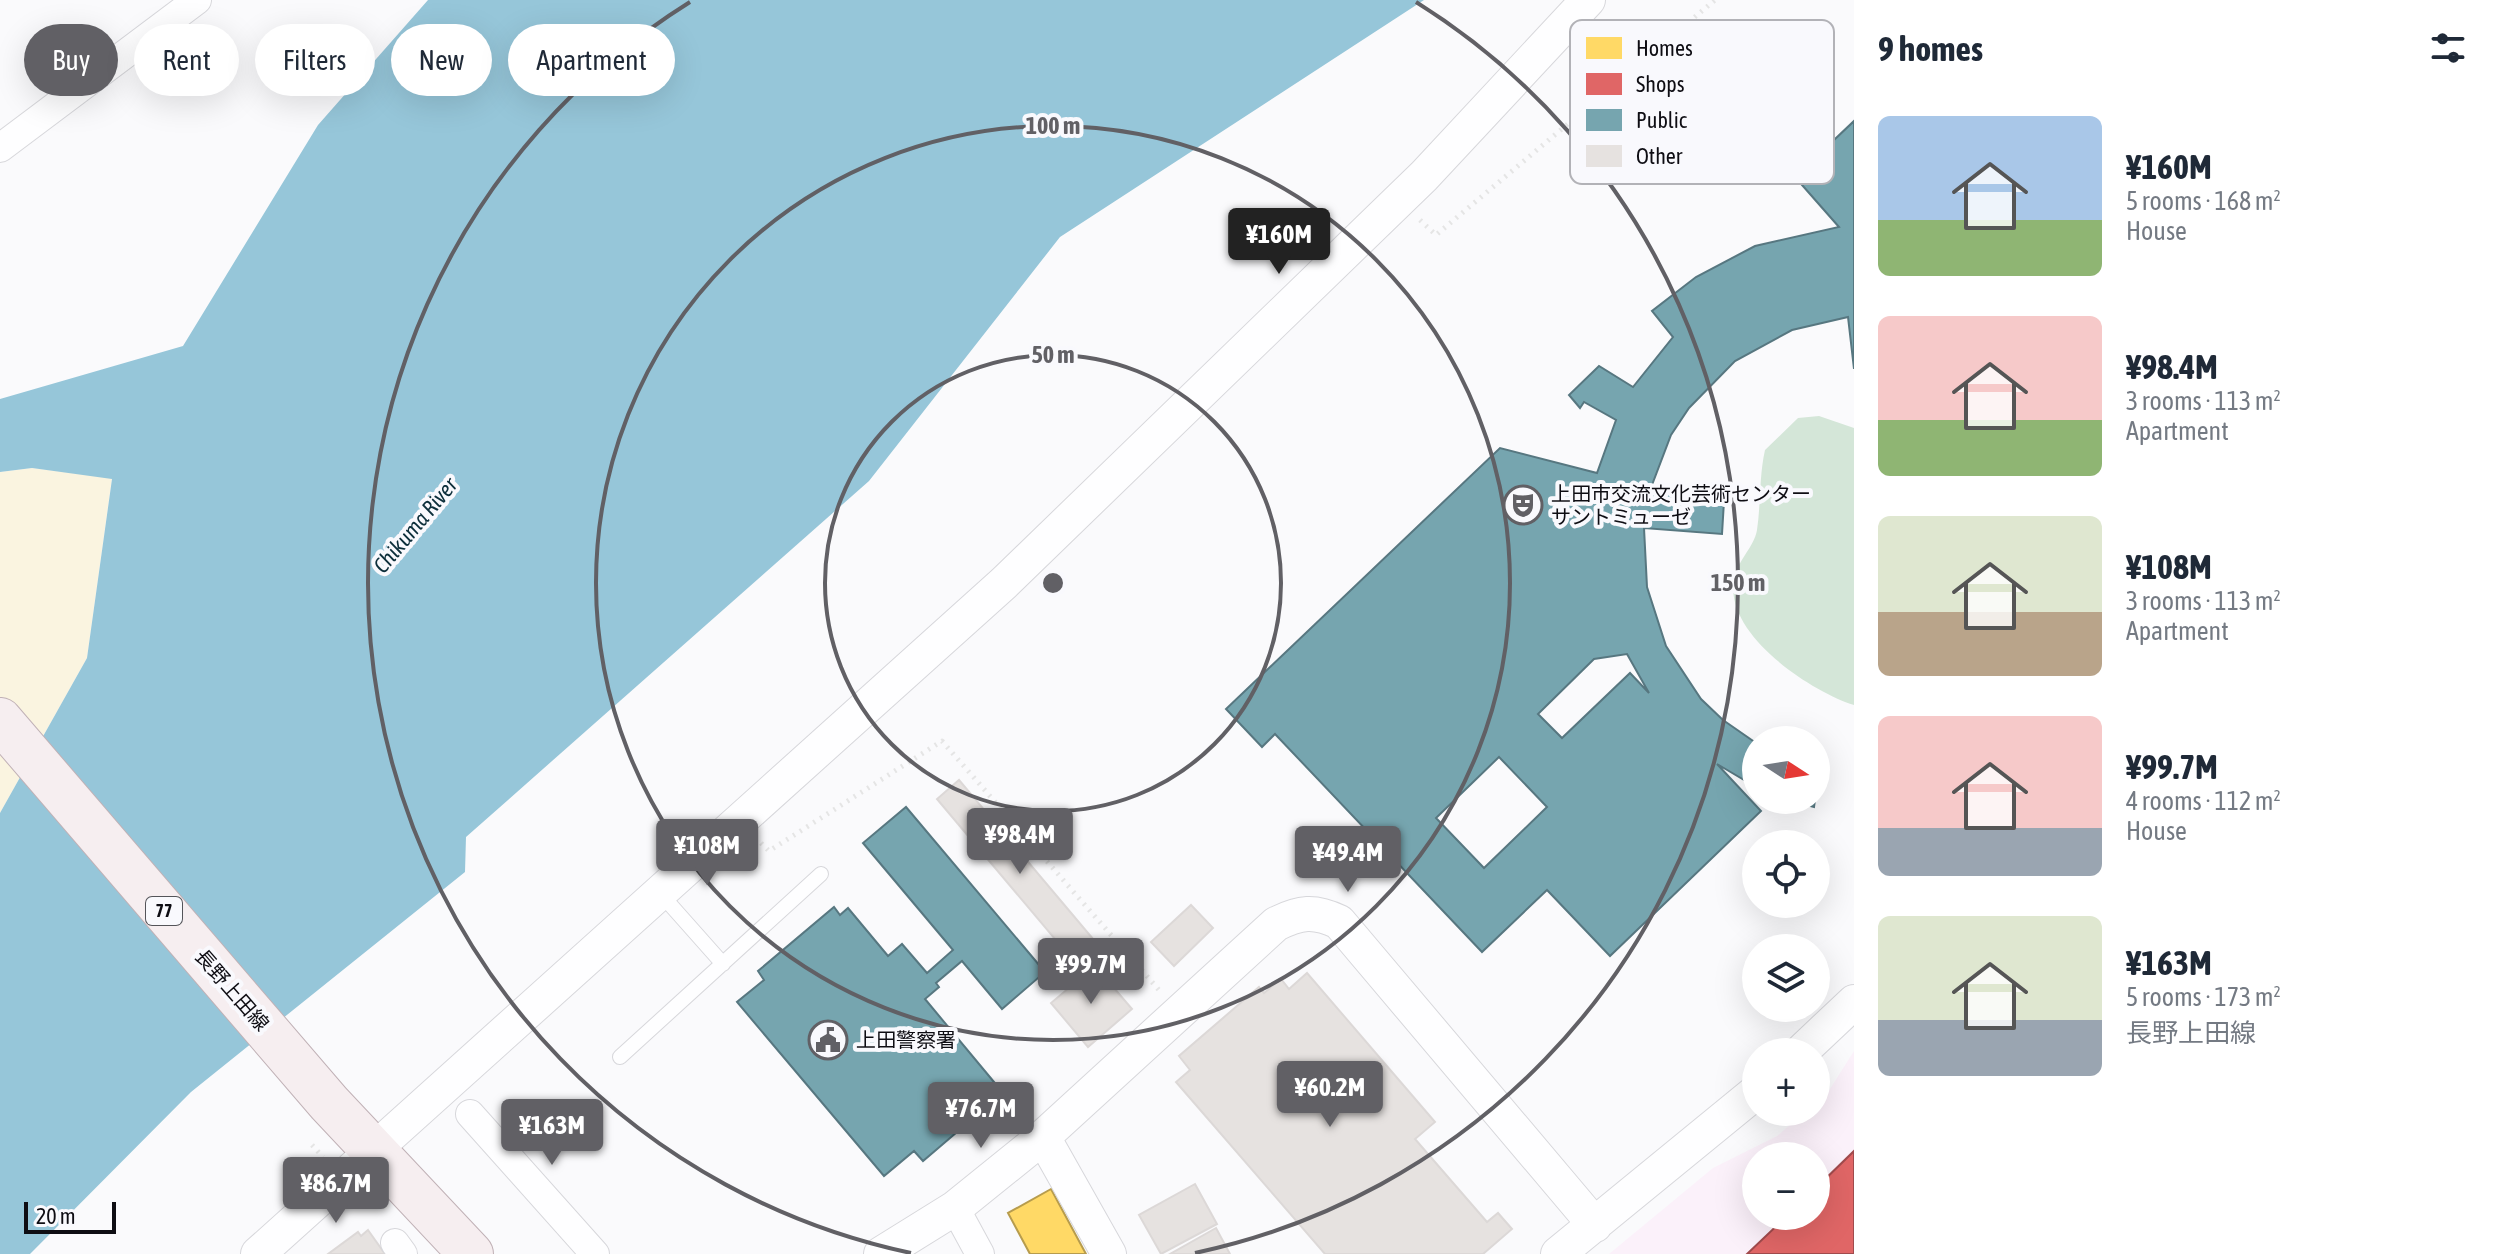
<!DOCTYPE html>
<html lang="en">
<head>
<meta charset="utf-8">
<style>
  :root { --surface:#fff; --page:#f6f6f7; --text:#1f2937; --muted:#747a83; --accent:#616065 }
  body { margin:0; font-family:"Asap Condensed","Noto Sans JP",sans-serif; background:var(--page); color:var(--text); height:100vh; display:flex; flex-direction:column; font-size:30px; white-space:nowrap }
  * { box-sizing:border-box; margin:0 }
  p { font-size:26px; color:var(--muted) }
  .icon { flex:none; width:44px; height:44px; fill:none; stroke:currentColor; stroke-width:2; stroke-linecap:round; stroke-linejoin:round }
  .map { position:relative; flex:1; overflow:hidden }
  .side { display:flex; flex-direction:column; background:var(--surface); width:640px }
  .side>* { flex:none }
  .top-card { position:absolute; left:24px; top:24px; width:760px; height:72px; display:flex; gap:16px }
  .needle { width:52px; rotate:102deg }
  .controls { position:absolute; left:1742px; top:726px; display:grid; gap:16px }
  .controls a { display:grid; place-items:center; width:88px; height:88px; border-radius:50%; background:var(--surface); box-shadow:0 8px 32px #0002; font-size:40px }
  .scale { position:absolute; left:24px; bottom:20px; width:92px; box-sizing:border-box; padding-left:8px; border:4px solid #0e0d13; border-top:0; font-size:22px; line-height:28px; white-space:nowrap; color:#0e0d13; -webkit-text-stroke:6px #f9f9fd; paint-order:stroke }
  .price { position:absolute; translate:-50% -68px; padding:0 18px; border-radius:8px; background:var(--accent); color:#fff; font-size:26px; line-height:52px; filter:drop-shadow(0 2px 4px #0008) }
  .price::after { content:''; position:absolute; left:50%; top:48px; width:24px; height:18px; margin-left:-12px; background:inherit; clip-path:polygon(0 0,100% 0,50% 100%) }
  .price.current { background:#222; color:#fff }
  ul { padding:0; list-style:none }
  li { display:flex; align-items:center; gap:24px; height:200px; padding:0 24px }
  li span { display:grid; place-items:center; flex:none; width:224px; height:160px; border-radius:12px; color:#555 }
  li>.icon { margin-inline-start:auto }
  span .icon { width:96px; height:96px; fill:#fffc; stroke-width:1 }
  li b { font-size:34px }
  h2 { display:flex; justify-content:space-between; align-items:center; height:96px; padding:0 24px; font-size:34px }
  .chip { padding:0 28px; border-radius:36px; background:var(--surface); box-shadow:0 8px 32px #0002; font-size:28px; line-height:72px }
  .chip.current { background:var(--accent); color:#fff }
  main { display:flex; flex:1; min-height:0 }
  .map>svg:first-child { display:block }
</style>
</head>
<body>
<main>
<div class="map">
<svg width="1854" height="1254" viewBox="0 0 1854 1254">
  <rect width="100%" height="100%" fill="#fafafc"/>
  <path fill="#fbf1fa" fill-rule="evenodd" d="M1854 1051V1254H1609L1713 1168 1777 1136 1805 1112H1816V1102L1828 1092ZM1756 1156H1816V1216H1756Z"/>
  <path fill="#d4e6d8" d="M1819 416 1854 428V705C1810 691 1724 634 1734 580 1737 560 1754 548 1757 530 1761 503 1759 477 1765 450L1798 418Z"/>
  <path fill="#faf4e0" d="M32 468 112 478 87 658 0 813V472Z"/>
  <path fill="#96c6d9" d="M428 0H1424L1060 237 869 481 466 837 465 872 191 1092 30 1254H0V813L87 658 112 479 32 468 0 472V399L183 346 318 125Z"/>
  <path fill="#ffd966" stroke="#b79c4d" stroke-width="2" d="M1051 1189 1086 1254H1030L1008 1213Z"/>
  <path fill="#e06666" stroke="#a14b4d" stroke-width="2" d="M1854 1151V1254H1747L1787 1216H1816V1188Z"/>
  <path fill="#76a5af" stroke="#577780" stroke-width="2" fill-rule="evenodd" d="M1854 121V369L1848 317 1792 330 1735 361 1689 408 1671 435 1652 485 1724 501 1722 534 1644 528 1647 587 1666 646 1701 699 1723 720 1756 743V787L1717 764 1761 811 1610 956 1547 890 1482 952 1275 734 1262 747 1226 709 1500 448 1597 473 1616 420 1584 402 1580 408 1569 395 1599 366 1633 387 1673 337 1652 311 1696 277 1755 246 1839 227 1795 177ZM1627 654 1649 693 1630 673 1562 738 1538 714 1594 659ZM1499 757 1547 807 1484 868 1436 818Z
    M1816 768 1821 769 1816 796Z
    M1788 800H1815L1814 807Z
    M906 807 1045 972 1002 1009 962 961 936 983 939 987 925 999 994 1082 961 1111 970 1121 923 1161 914 1151 884 1176 737 1002 764 980 758 971 834 907 840 915 848 908 888 956 902 944 927 973 953 950 863 843Z"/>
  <path fill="#e6e2e0" stroke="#dcd8d7" stroke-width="2" d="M959 780 1104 952 1082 971 937 799Z
    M1191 905 1213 928 1174 966 1151 942Z
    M1095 966 1132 1009 1088 1047 1051 1003Z
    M1307 973 1435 1122 1415 1139 1487 1222 1498 1213 1512 1229 1483 1254H1325L1176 1082 1190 1070 1179 1056 1259 987 1264 993 1281 979 1289 989Z
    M1195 1184 1217 1224 1161 1254 1139 1215Z
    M1216 1228 1230 1254H1170Z
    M368 1230 385 1254H328L358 1232 361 1236Z"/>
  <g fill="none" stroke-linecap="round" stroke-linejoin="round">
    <defs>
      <path id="service" d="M660 893 723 964
        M620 1057 821 874"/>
      <path id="minor" d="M0 148 197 0
        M470 1114 595 1254
        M955 1208 980 1254
        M395 1243 403 1254"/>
      <path id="tertiary" d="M1801 1052 1854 1002
        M1043 1137 1109 1254
        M258 1254 1004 583 1424 176 1588 0
        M881 1254 955 1208 1043 1137 1276 924C1300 912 1314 910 1339 922L1595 1225
        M1558 1254 1756 1092"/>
      <path id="primary" d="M0 720 329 1103 471 1254"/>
    </defs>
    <use href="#service" stroke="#d7d7db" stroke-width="16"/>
    <use href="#minor" stroke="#d7d7db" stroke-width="30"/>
    <use href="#tertiary" stroke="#d7d7db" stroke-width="36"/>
    <use href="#primary" stroke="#c0b1b6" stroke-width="46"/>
    <path stroke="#e5e5e5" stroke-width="5" stroke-dasharray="2 6" stroke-linecap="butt" d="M1420 220 1436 235 1715 0
      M761 843 769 851 942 741 1159 990
      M312 1145 323 1157"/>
    <use href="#service" stroke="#fefeff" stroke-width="14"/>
    <use href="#minor" stroke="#fefeff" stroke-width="28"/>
    <use href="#tertiary" stroke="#fefeff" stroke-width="34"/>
    <use href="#primary" stroke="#f6eef0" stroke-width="44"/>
  </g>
  <g fill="none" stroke="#616065" stroke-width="4">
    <circle cx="1053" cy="583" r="228"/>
    <circle cx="1053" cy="583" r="457"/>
    <path d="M911 1253A685 685 0 0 1 690 2M1416 2A685 685 0 0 1 1195 1253"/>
  </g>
  <defs>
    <symbol id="theatre-ring" viewBox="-11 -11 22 22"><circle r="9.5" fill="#f9f9fd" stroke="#616065" stroke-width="1.5"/><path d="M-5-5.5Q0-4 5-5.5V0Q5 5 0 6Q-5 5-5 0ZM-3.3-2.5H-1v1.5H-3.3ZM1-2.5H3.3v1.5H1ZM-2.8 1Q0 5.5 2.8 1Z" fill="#616065"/></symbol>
    <symbol id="civic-ring" viewBox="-11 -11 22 22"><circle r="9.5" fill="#f9f9fd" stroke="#616065" stroke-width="1.5"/><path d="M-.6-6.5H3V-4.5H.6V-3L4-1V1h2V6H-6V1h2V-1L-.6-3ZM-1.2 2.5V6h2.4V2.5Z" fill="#616065"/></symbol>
  </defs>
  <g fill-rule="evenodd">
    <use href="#theatre-ring" x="1501" y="483" width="44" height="44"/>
    <use href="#civic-ring" x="806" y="1018" width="44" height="44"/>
  </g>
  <g text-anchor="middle" stroke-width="8" stroke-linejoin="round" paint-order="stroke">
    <rect fill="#f9f9fd" stroke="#545459" stroke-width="2" x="146" y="897" width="36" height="28" rx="6"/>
    <g font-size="18" font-weight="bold" fill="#0e0d13">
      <text x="164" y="917">77</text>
    </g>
    <g font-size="20" fill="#0e0d13" stroke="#f9f9fd" text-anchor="start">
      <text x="1551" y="501">上田市交流文化芸術センター<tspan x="1551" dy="23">サントミューゼ</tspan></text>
      <text x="856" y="1047">上田警察署</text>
    </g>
    <g font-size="20" fill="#0e0d13" stroke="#f9f9fd">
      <text transform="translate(232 990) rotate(49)" y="7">長野上田線</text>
    </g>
    <g font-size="22" font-style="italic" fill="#0d2f3b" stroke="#f9f9fd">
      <text transform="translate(415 525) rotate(-50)" y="8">Chikuma River</text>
    </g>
  </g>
  <rect x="1570" y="20" width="264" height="164" rx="12" fill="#f9f9fd" stroke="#b2b2b7" stroke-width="2"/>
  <rect x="1586" y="37" width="36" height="22" fill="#ffd966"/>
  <rect x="1586" y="73" width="36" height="22" fill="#e06666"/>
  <rect x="1586" y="109" width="36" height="22" fill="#76a5af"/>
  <rect x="1586" y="145" width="36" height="22" fill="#e6e2e0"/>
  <g font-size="22" fill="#0e0d13">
    <text x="1636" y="56">Homes</text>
    <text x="1636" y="92">Shops</text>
    <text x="1636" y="128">Public</text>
    <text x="1636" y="164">Other</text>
  </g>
  <circle cx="1053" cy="583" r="12" fill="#616065" stroke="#f9f9fd" stroke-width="4"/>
  <g font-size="24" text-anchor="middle" font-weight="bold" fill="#616065" stroke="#f9f9fd" stroke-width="8" stroke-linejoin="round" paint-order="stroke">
    <text x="1053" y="134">100 m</text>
    <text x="1053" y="363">50 m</text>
    <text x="1738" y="591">150 m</text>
  </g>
</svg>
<div class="controls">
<a><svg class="needle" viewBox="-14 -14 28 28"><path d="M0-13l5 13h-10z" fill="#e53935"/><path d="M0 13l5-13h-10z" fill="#747a83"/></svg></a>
<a><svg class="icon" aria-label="locate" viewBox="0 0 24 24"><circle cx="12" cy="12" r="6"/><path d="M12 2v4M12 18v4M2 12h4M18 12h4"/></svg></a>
<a><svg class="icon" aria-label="layers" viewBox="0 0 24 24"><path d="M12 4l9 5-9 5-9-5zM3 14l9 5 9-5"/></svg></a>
<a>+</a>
<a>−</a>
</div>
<div class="scale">20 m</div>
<b class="price current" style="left:1279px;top:276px">¥160M</b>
<b class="price" style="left:1020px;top:876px">¥98.4M</b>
<b class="price" style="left:707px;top:887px">¥108M</b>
<b class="price" style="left:1348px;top:894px">¥49.4M</b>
<b class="price" style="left:1091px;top:1006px">¥99.7M</b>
<b class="price" style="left:1330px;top:1129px">¥60.2M</b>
<b class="price" style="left:981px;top:1150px">¥76.7M</b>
<b class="price" style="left:552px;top:1167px">¥163M</b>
<b class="price" style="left:336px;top:1225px">¥86.7M</b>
<div class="top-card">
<a class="chip current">Buy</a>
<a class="chip">Rent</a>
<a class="chip">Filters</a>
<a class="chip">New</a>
<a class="chip">Apartment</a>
</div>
</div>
<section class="side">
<h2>9 homes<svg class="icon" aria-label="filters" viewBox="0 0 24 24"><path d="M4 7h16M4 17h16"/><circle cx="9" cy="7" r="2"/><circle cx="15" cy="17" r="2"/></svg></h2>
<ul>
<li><span style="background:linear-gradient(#a9c7e8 65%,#8fb573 0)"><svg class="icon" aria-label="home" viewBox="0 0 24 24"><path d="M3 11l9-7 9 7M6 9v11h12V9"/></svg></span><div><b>¥160M</b><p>5 rooms · 168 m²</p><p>House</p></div></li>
<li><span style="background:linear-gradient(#f6c9c9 65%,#8fb573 0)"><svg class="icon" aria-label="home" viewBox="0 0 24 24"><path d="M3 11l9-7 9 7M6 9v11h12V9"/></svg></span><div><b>¥98.4M</b><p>3 rooms · 113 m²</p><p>Apartment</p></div></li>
<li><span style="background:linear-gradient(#dfe7d0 60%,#b9a48a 0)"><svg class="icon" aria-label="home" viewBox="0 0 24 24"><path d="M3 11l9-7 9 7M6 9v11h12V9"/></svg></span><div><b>¥108M</b><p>3 rooms · 113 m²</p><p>Apartment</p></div></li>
<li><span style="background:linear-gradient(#f6c9c9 70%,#9aa5b1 0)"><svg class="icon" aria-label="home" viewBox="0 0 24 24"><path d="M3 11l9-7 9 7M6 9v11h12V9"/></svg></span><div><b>¥99.7M</b><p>4 rooms · 112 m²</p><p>House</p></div></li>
<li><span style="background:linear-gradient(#dfe7d0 65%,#9aa5b1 0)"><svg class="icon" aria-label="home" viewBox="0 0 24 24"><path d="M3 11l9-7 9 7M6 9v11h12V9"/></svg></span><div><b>¥163M</b><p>5 rooms · 173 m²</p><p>長野上田線</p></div></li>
</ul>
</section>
</main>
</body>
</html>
